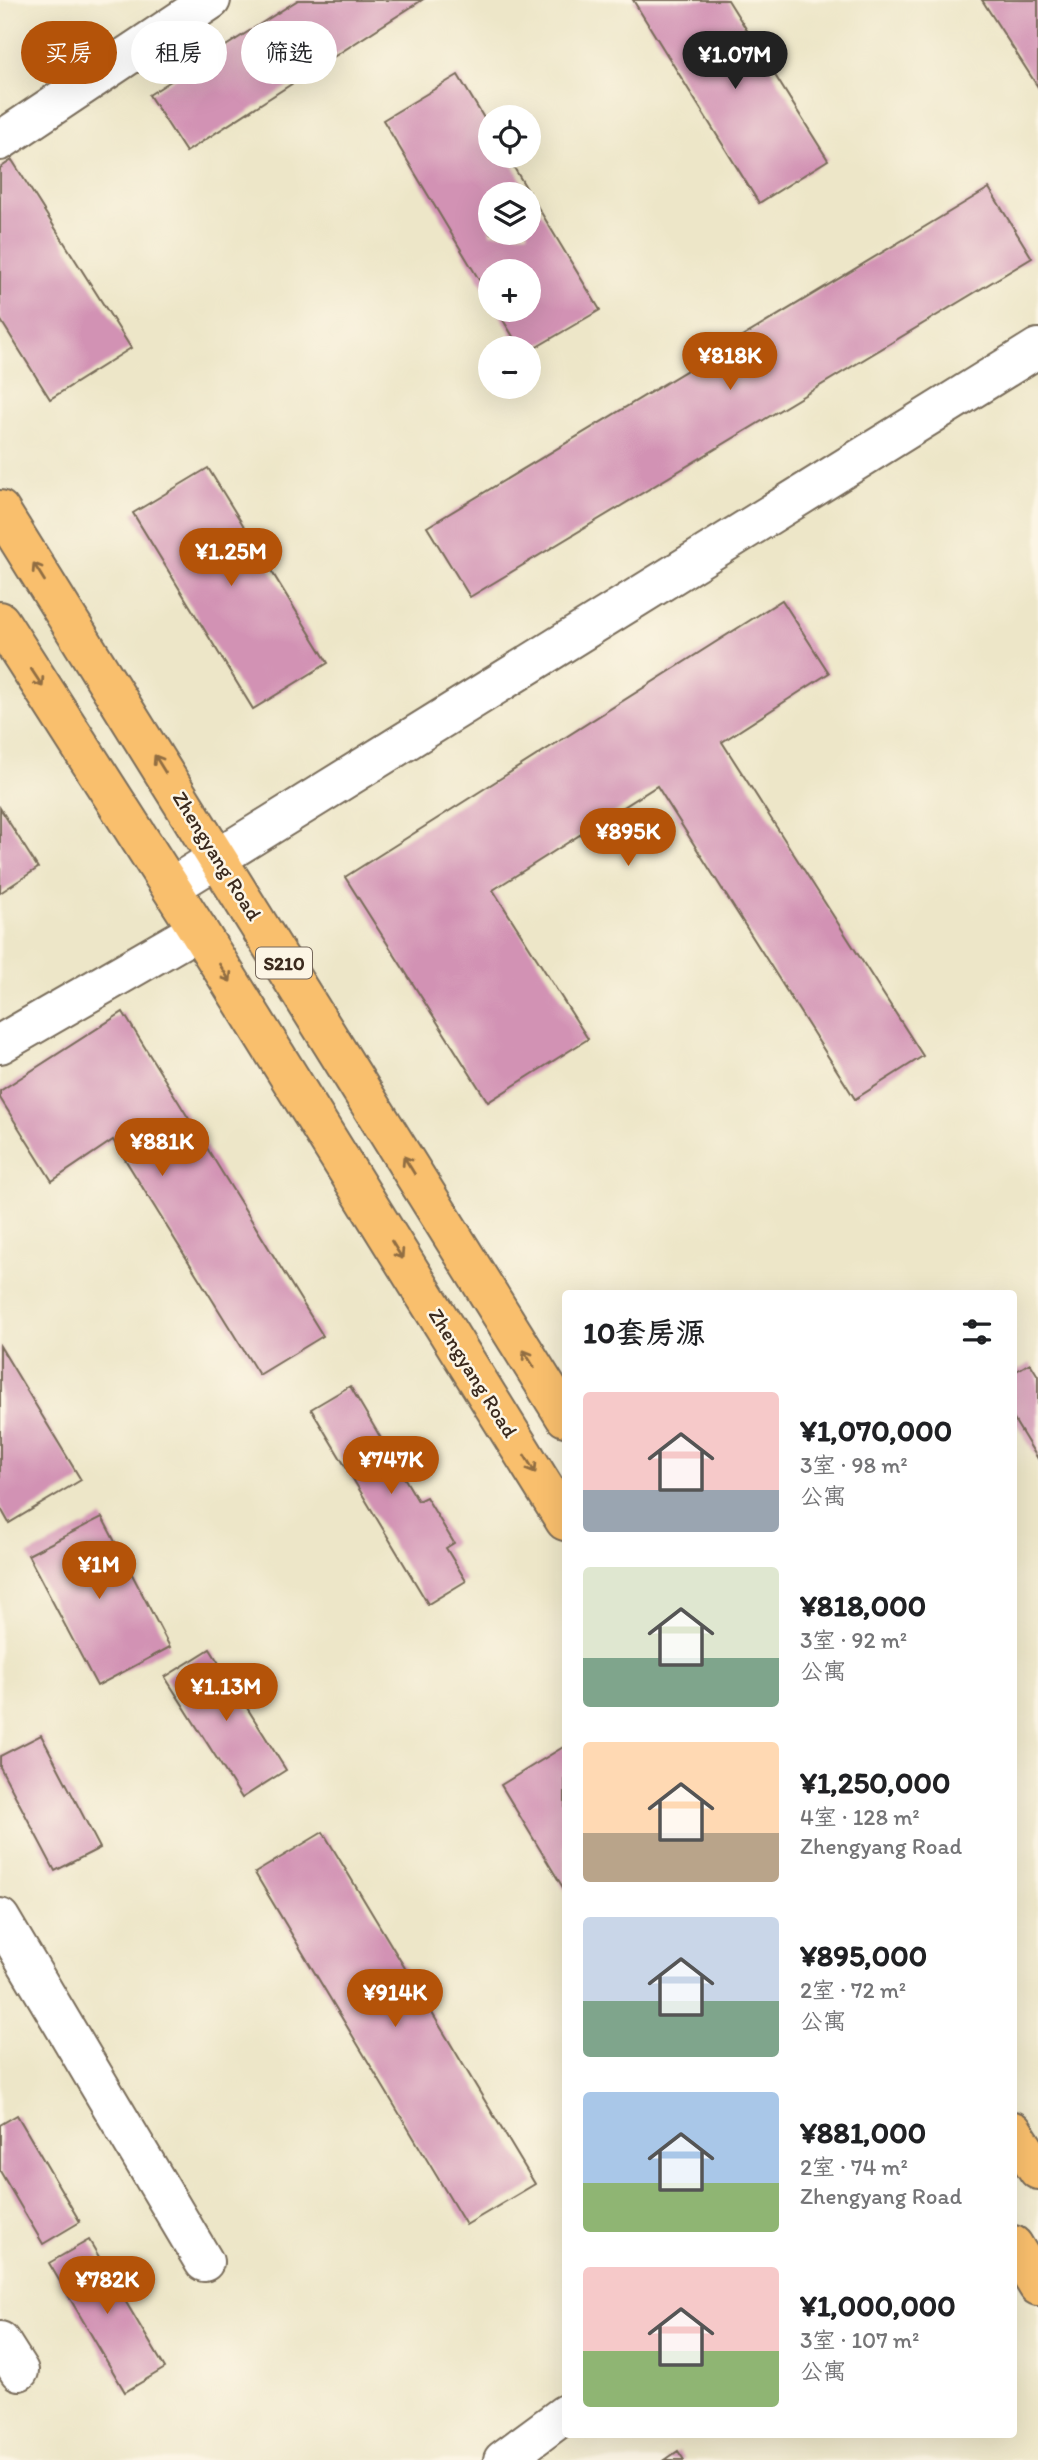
<!DOCTYPE html>
<html lang="zh">
<head>
<meta charset="utf-8">
<style>
  :root { --surface:#fff; --page:#f6f6f6; --text:#202124; --muted:#757577; --accent:#b45309 }
  body { margin:0; font-family:Itim,"LXGW WenKai TC",sans-serif; background:var(--page); color:var(--text); height:100vh; display:flex; flex-direction:column; font-size:26px; white-space:nowrap }
  * { box-sizing:border-box; margin:0 }
  p { font-size:23px; color:var(--muted) }
  .icon { flex:none; width:38px; height:38px; fill:none; stroke:currentColor; stroke-width:2; stroke-linecap:round; stroke-linejoin:round }
  .map { position:relative; flex:1; overflow:hidden }
  .sheet { position:absolute; left:562px; top:1290px; width:455px; height:1148px; display:flex; flex-direction:column; background:var(--surface); border-radius:7px; box-shadow:0 7px 28px #0002 }
  .sheet>* { flex:none }
  .banner { position:absolute; left:21px; top:21px; width:436px; height:63px; display:flex; gap:14px }
  .controls { position:absolute; left:478px; top:105px; display:grid; gap:14px }
  .controls a { display:grid; place-items:center; width:63px; height:63px; border-radius:50%; background:var(--surface); box-shadow:0 7px 28px #0002; font-size:35px }
  .price { position:absolute; translate:-50% -60px; padding:0 16px; border-radius:24px; background:var(--accent); color:#fff; font-size:23px; line-height:46px; filter:drop-shadow(0 2px 4px #0008) }
  .price::after { content:''; position:absolute; left:50%; top:42px; width:21px; height:16px; margin-left:-10px; background:inherit; clip-path:polygon(0 0,100% 0,50% 100%) }
  .price.active { background:#222; color:#fff }
  ul { padding:0; list-style:none }
  li { display:flex; align-items:center; gap:21px; height:175px; padding:0 21px }
  li span { display:grid; place-items:center; flex:none; width:196px; height:140px; border-radius:7px; color:#555 }
  li>.icon { margin-inline-start:auto }
  span .icon { width:84px; height:84px; fill:#fffc; stroke-width:1 }
  li b { font-size:30px }
  h2 { display:flex; justify-content:space-between; align-items:center; height:84px; padding:0 21px; font-size:30px }
  .tag { padding:0 24px; border-radius:32px; background:var(--surface); box-shadow:0 7px 28px #0002; font-size:24px; line-height:63px }
  .tag.active { background:var(--accent); color:#fff }
  .map>svg:first-child { display:block }
</style>
</head>
<body>
<div class="map">
<svg width="1038" height="2460" viewBox="0 0 1038 2460">
  <rect width="100%" height="100%" fill="#fcf5e5"/>
  <filter id="ink" filterUnits="userSpaceOnUse"><feTurbulence type="fractalNoise" baseFrequency=".0143" numOctaves="2"/><feDisplacementMap in="SourceGraphic" scale="14" xChannelSelector="R" yChannelSelector="G"/><feConvolveMatrix kernelMatrix="1 2 1 2 8 2 1 2 1" color-interpolation-filters="sRGB"/></filter>
  <filter id="wash" filterUnits="userSpaceOnUse"><feTurbulence type="fractalNoise" baseFrequency=".00686" numOctaves="4" result="noise"/><feDisplacementMap in="SourceGraphic" scale="28" xChannelSelector="R" yChannelSelector="G"/><feGaussianBlur stdDeviation="1.57" result="paint"/><feColorMatrix in="noise" values="0 0 0 0 0 0 0 0 0 0 0 0 0 0 0 0 0 1.4 0 .05"/><feComposite in="paint" operator="in"/></filter>
  <g filter="url(#wash)">
    <rect width="100%" height="100%" fill="#ede6c8"/>
    <g id="blocks">
      <path fill="#d292b4" fill-rule="evenodd" d="M298 0H422L186 152 149 95Z
        M633 0H728L828 160 759 203Z
        M982 0H1038V87Z
        M458 75 490 128V156H507L600 310 528 352V348H520L497 310H528V271H490V298L383 120ZM490 194H528V233H490Z
        M12 160 131 348 50 399 0 319V168Z
        M989 188 1032 258 470 597 427 527Z
        M208 468 328 663 253 709 133 513Z
        M782 600 829 673 722 742 923 1056 855 1099 657 786 493 890 588 1039 488 1102 345 877Z
        M0 808 38 868 0 893Z
        M123 1012 323 1336 259 1375 113 1140 52 1181 0 1098V1091Z
        M0 1346 81 1480 9 1523 0 1507Z
        M1030 1363 1038 1376V1459L1013 1418V1373Z
        M350 1386 418 1501 426 1497 454 1543 446 1548 466 1581 428 1604 311 1409Z
        M102 1517 170 1647 97 1686 28 1555Z
        M210 1649 286 1770 242 1798 165 1677Z
        M41 1735 100 1848 55 1871 0 1767V1756Z
        M565 1746V1891L501 1785Z
        M323 1832 535 2184 466 2225 255 1873Z
        M17 2115 80 2222 43 2244 0 2171V2125Z
        M89 2240 165 2368 125 2392 49 2263Z
        M678 2451 684 2460H665Z"/>
    </g>
  </g>
  <g filter="url(#ink)">
    <use href="#blocks" fill-opacity="0" stroke="#796c5a" stroke-width="2"/>
    <g fill="none" stroke-linecap="round" stroke-linejoin="round">
      <defs>
        <path id="minor" d="M0 141 211 0
          M171 887 1038 348
          M0 1044 198 930
          M0 1918 204 2262
          M0 2341 19 2371
          M503 2460 565 2414"/>
        <path id="major" d="M0 510 565 1417
          M0 621 198 930 565 1521
          M1013 2131 1038 2170
          M1013 2245 1038 2286"/>
      </defs>
      <use href="#minor" stroke="#796c5a" stroke-width="42"/>
      <use href="#major" stroke="#796c5a" stroke-width="42"/>
      <use href="#minor" stroke="#fff" stroke-width="38"/>
      <use href="#major" stroke="#f9bf6d" stroke-width="38"/>
    </g>
    <defs><path id="oneway-shaft" d="M-6 0H5M1.5-3L5.5 0L1.5 3" fill="none" stroke-width="1.6" stroke-linecap="round" stroke-linejoin="round" transform="scale(1.75)"/></defs>
    <g stroke="#906d42">
      <use href="#oneway-shaft" transform="translate(39 572) rotate(-122)"/>
      <use href="#oneway-shaft" transform="translate(37 678) rotate(57)"/>
      <use href="#oneway-shaft" transform="translate(160 764) rotate(-122)"/>
      <use href="#oneway-shaft" transform="translate(225 973) rotate(58)"/>
      <use href="#oneway-shaft" transform="translate(409 1165) rotate(-122)"/>
      <use href="#oneway-shaft" transform="translate(397 1250) rotate(58)"/>
      <use href="#oneway-shaft" transform="translate(529 1359) rotate(-122)"/>
      <use href="#oneway-shaft" transform="translate(530 1464) rotate(58)"/>
    </g>
  </g>
  <g text-anchor="middle" stroke-width="5" stroke-linejoin="round" paint-order="stroke">
    <rect fill="#fcf5e5" stroke="#75675a" stroke-width="2" x="256" y="947.5" width="56" height="31" rx="5"/>
    <g font-size="19" font-weight="bold" fill="#3b2a1e">
      <text x="284" y="970">S210</text>
    </g>
    <g font-size="21" fill="#3b2a1e" stroke="#fcf5e5">
      <text transform="translate(217 856) rotate(58)" y="7">Zhengyang Road</text>
      <text transform="translate(473 1373) rotate(58)" y="7">Zhengyang Road</text>
    </g>
  </g>
</svg>
<div class="controls">
<a><svg class="icon" aria-label="locate" viewBox="0 0 24 24"><circle cx="12" cy="12" r="6"/><path d="M12 2v4M12 18v4M2 12h4M18 12h4"/></svg></a>
<a><svg class="icon" aria-label="layers" viewBox="0 0 24 24"><path d="M12 4l9 5-9 5-9-5zM3 14l9 5 9-5"/></svg></a>
<a>+</a>
<a>−</a>
</div>
<b class="price active" style="left:735px;top:91px">¥1.07M</b>
<b class="price" style="left:730px;top:392px">¥818K</b>
<b class="price" style="left:231px;top:588px">¥1.25M</b>
<b class="price" style="left:628px;top:868px">¥895K</b>
<b class="price" style="left:162px;top:1178px">¥881K</b>
<b class="price" style="left:391px;top:1496px">¥747K</b>
<b class="price" style="left:99px;top:1601px">¥1M</b>
<b class="price" style="left:226px;top:1723px">¥1.13M</b>
<b class="price" style="left:395px;top:2029px">¥914K</b>
<b class="price" style="left:107px;top:2316px">¥782K</b>
<div class="banner">
<a class="tag active">买房</a>
<a class="tag">租房</a>
<a class="tag">筛选</a>
</div>
<section class="sheet">
<h2>10套房源<svg class="icon" aria-label="filters" viewBox="0 0 24 24"><path d="M4 7h16M4 17h16"/><circle cx="9" cy="7" r="2"/><circle cx="15" cy="17" r="2"/></svg></h2>
<ul>
<li><span style="background:linear-gradient(#f6c9c9 70%,#9aa5b1 0)"><svg class="icon" aria-label="home" viewBox="0 0 24 24"><path d="M3 11l9-7 9 7M6 9v11h12V9"/></svg></span><div><b>¥1,070,000</b><p>3室 · 98 m²</p><p>公寓</p></div></li>
<li><span style="background:linear-gradient(#dfe7d0 65%,#7fa58c 0)"><svg class="icon" aria-label="home" viewBox="0 0 24 24"><path d="M3 11l9-7 9 7M6 9v11h12V9"/></svg></span><div><b>¥818,000</b><p>3室 · 92 m²</p><p>公寓</p></div></li>
<li><span style="background:linear-gradient(#ffd9b3 65%,#b9a48a 0)"><svg class="icon" aria-label="home" viewBox="0 0 24 24"><path d="M3 11l9-7 9 7M6 9v11h12V9"/></svg></span><div><b>¥1,250,000</b><p>4室 · 128 m²</p><p>Zhengyang Road</p></div></li>
<li><span style="background:linear-gradient(#c9d6e8 60%,#7fa58c 0)"><svg class="icon" aria-label="home" viewBox="0 0 24 24"><path d="M3 11l9-7 9 7M6 9v11h12V9"/></svg></span><div><b>¥895,000</b><p>2室 · 72 m²</p><p>公寓</p></div></li>
<li><span style="background:linear-gradient(#a9c7e8 65%,#8fb573 0)"><svg class="icon" aria-label="home" viewBox="0 0 24 24"><path d="M3 11l9-7 9 7M6 9v11h12V9"/></svg></span><div><b>¥881,000</b><p>2室 · 74 m²</p><p>Zhengyang Road</p></div></li>
<li><span style="background:linear-gradient(#f6c9c9 60%,#8fb573 0)"><svg class="icon" aria-label="home" viewBox="0 0 24 24"><path d="M3 11l9-7 9 7M6 9v11h12V9"/></svg></span><div><b>¥1,000,000</b><p>3室 · 107 m²</p><p>公寓</p></div></li>
</ul>
</section>
</div>
</body>
</html>
